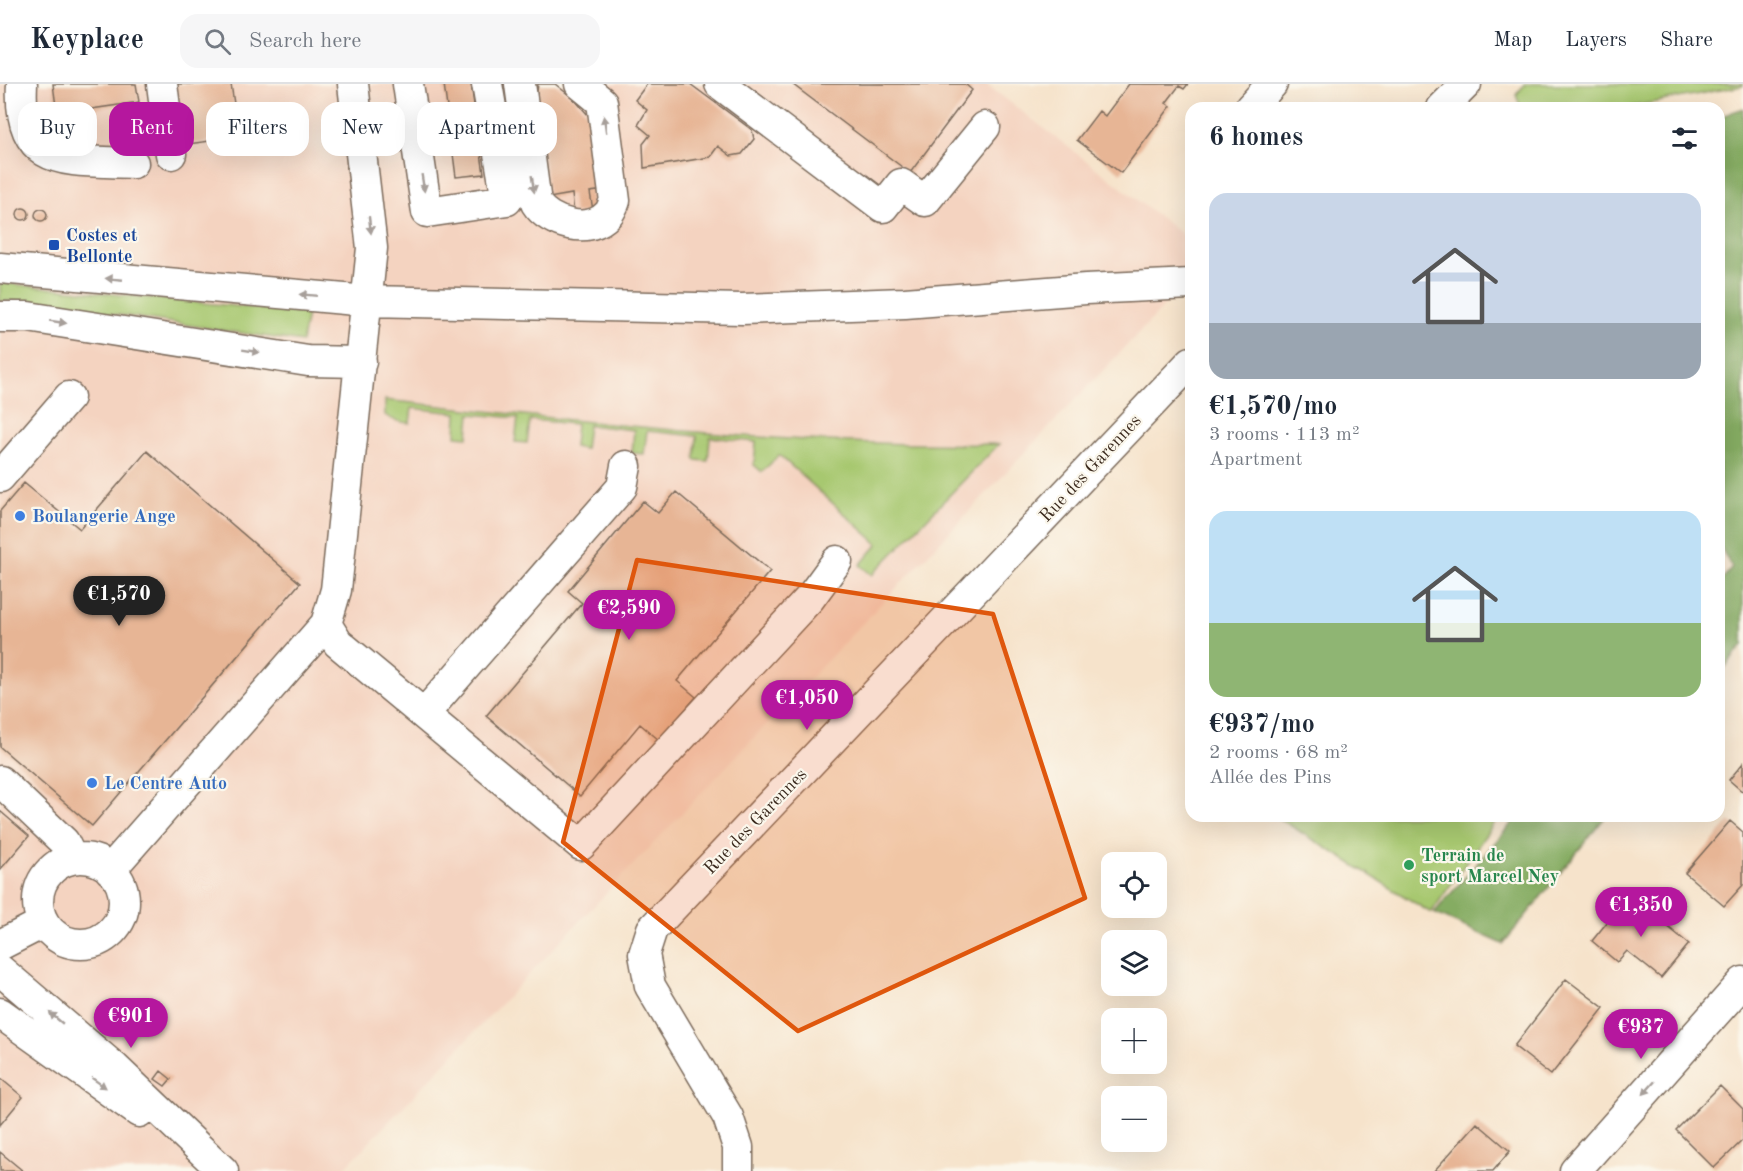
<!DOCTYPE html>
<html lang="en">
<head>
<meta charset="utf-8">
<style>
  :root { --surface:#fff; --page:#f6f6f7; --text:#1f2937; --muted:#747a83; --line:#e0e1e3; --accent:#b5179e }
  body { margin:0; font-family:"Old Standard TT",serif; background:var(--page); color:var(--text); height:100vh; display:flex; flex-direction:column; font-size:22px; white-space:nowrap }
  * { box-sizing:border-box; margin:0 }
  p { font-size:20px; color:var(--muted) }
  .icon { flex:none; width:33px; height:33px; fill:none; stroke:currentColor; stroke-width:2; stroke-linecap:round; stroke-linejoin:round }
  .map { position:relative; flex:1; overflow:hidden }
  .drawer { position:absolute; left:1185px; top:18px; width:540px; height:720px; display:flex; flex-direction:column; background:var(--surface); border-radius:18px; box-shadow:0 6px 24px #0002 }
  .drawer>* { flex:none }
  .top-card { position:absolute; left:18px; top:18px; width:570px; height:54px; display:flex; gap:12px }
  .tools { position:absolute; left:1101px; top:768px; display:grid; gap:12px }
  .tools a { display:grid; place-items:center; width:66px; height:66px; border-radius:12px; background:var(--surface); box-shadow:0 6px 24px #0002; font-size:30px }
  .price { position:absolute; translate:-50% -51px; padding:0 14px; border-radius:21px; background:var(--accent); color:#fff; font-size:20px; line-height:39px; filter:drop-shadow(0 2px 3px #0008) }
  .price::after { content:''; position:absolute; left:50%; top:36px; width:18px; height:14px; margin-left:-9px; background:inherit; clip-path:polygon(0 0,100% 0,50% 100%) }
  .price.current { background:#222; color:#fff }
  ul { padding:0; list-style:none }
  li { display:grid; align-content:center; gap:12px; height:318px; padding:0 24px }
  li span { display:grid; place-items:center; height:186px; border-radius:18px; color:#555 }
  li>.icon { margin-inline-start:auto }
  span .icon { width:108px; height:108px; fill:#fffc; stroke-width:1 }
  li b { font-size:26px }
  h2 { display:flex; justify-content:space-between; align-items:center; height:72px; padding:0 24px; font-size:26px }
  .chip { padding:0 21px; border-radius:18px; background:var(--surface); box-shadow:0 6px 24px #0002; font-size:21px; line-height:54px }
  .chip.current { background:var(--accent); color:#fff }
  header { display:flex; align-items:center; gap:36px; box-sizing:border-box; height:84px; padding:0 30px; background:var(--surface); border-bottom:2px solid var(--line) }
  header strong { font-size:28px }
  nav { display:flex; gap:33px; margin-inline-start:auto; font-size:21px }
  .search { width:420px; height:54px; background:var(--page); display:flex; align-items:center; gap:15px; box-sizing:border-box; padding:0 21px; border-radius:18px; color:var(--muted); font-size:22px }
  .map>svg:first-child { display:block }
</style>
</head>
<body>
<header>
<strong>Keyplace</strong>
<div class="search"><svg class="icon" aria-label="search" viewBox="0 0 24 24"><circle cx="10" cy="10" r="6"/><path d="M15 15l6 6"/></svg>Search here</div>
<nav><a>Map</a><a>Layers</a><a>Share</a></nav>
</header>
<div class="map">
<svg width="1743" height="1087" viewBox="0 0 1743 1087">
  <rect width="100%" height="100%" fill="#fbf7ec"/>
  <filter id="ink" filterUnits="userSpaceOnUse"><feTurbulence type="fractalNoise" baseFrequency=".0167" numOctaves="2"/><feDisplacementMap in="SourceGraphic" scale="12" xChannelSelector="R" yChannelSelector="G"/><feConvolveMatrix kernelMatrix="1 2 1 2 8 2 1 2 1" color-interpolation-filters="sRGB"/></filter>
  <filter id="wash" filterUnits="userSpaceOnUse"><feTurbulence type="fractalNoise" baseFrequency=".008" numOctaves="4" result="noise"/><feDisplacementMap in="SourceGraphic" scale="24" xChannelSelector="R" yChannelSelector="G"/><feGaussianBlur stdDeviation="1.35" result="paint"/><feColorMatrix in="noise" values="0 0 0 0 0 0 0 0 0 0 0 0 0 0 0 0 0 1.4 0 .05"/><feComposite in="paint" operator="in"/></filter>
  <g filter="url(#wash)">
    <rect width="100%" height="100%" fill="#f6e3cb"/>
    <path fill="#f4d3c0" d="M0 0H986L1191 157V194L342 1087H0Z"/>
    <path fill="#a7c870" stroke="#717947" stroke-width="1.5" d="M1525 0H1743V2L1624 24H1521L1516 11Z
      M0 199 307 229 302 258 33 218 0 217Z
      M385 316C589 338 794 364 999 360L872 491 860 481 878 460 779 371 762 388 754 381 756 358 710 353 708 377 695 376 697 352 647 347 644 370 632 369 634 346 588 341 585 365 574 363 576 340 530 336 527 359 515 358 518 334 470 330 468 353 456 352 457 329 412 324 410 339C400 338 393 337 385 331Z
      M1275 732H1499L1431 829Z"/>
    <path fill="#85ac62" stroke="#606b40" stroke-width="1.5" d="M1743 24V561L1719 591V499L1732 484 1719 460V33Z
      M1518 732H1606L1503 860 1434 829Z"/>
    <g id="blocks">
      <path fill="#e7b595" d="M53 0H136L139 18 57 30Z
        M173 0H231L239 53 181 61Z
        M444 0H471L484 90 456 93Z
        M538 0H555L574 15 588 31 594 30 605 106 590 108 593 127 574 129 572 110 549 114 536 14Z
        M647 0H690L752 46 754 55 742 70 731 72 718 62 710 73 644 84 643 60 650 51 638 41 647 26 635 16Z
        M792 0H965L972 6 910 89Z
        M1129 0H1188L1184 5 1179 2 1166 19 1171 22 1121 89 1077 56 1099 27 1105 32Z
        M17 130a6 6 0 1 1 12 0a6 6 0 1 1-12 0Z
        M35 131a6 6 0 1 1 12 0a6 6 0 1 1-12 0Z
        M147 367 300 499 92 742 0 663V427L24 399 80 445Z
        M676 408 770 487 677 597 696 613 659 656 640 640 580 712 486 632 582 519 568 507 643 417 658 429Z
        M1743 679V708L1729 696Z
        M0 727 29 752 0 786Z
        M1730 737 1743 748V801L1724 822 1685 789Z
        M1629 811 1689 860 1661 894 1627 867 1617 878 1592 857Z
        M1566 895 1604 924 1551 991 1514 962Z
        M161 987 171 995 165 1002 155 995Z
        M0 994 23 1013 0 1041Z
        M1720 1002 1743 1025V1056L1714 1084 1676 1046Z
        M1477 1039 1510 1067 1493 1087H1434Z
        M0 1068 23 1087H0Z"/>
    </g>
  </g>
  <g filter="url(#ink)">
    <use href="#blocks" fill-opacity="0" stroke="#7c6b5b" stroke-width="1.5"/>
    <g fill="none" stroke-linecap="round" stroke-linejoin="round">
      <defs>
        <path id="minor" d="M22 0C17 86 68 76 133 79
          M162 0 171 70
          M408 0 427 128 507 116 487 0
          M520 0 536 119C549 140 590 151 608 130 611 127 613 121 615 117L602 18 580 0
          M720 0 883 123 901 100 925 117 985 43
          M1250 24 1272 0
          M1442 24 1466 0
          M0 184 367 217 742 225 905 219 1086 205 1191 200
          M0 233H28L308 277 361 278
          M0 393 69 313
          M326 540 338 559 581 761 810 514 837 477
          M424 630 622 403 626 382
          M0 697 64 758 72 775
          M38 817a43 43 0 1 1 86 0a43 43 0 1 1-86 0Z
          M110 786 326 540 336 506 372 164 353 0
          M0 861 43 839
          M0 886 115 984 223 1087
          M0 929 139 1028
          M738 1087V1063L728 1033 650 902 644 870 652 845 1191 278
          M1575 1087 1743 898"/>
      </defs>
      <use href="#minor" stroke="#7c6b5b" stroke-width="33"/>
      <use href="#minor" stroke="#fff" stroke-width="30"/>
    </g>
    <defs><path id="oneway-solid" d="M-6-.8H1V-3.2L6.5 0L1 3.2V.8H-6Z" transform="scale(1.5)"/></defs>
    <g fill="#a79f9a">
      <use href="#oneway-solid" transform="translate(605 40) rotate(-98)"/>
      <use href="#oneway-solid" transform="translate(423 99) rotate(81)"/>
      <use href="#oneway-solid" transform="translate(533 100) rotate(81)"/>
      <use href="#oneway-solid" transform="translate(370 141) rotate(83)"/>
      <use href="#oneway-solid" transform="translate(114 195) rotate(-175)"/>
      <use href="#oneway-solid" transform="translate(308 211) rotate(-175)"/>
      <use href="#oneway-solid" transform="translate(58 238) rotate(9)"/>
      <use href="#oneway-solid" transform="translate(251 267) rotate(9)"/>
      <use href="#oneway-solid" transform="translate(56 934) rotate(-140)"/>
      <use href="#oneway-solid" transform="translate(99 999) rotate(35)"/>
      <use href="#oneway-solid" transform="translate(1649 1004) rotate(132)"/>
    </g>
  </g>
  <path fill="#df570d" fill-opacity="0.2" stroke="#df570d" stroke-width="4.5" stroke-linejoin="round" d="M637 476 993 530 1085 814 798 947 563 758Z"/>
  <rect fill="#1a4fb4" stroke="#fbf7ec" stroke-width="2" x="48" y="155" width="12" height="12" rx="3"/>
  <g fill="#3f7fe0" stroke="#fbf7ec" stroke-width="2">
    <circle cx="20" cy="432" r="6"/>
    <circle cx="92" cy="699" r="6"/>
  </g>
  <circle fill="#2e9e5b" stroke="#fbf7ec" stroke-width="2" cx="1409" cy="781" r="6"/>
  <g text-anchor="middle" stroke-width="4.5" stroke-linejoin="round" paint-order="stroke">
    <g font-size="18" font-weight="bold" fill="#164399" stroke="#fbf7ec" text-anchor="start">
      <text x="66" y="157">Costes et<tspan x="66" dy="21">Bellonte</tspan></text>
    </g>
    <g font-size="18" fill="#3b2a1e" stroke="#fbf7ec">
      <text transform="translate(1090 384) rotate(-47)" y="6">Rue des Garennes</text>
      <text transform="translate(755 737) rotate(-46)" y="6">Rue des Garennes</text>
    </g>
    <g font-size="18" font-weight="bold" fill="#366cbe" stroke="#fbf7ec" text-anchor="start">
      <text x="32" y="438">Boulangerie Ange</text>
      <text x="104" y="705">Le Centre Auto</text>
    </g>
    <g font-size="18" font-weight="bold" fill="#27864d" stroke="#fbf7ec" text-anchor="start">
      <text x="1421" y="777">Terrain de<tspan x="1421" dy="21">sport Marcel Ney</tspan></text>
    </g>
  </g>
</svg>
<div class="tools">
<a><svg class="icon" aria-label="locate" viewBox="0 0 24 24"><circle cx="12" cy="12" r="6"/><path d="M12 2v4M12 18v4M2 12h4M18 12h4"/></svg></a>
<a><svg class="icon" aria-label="layers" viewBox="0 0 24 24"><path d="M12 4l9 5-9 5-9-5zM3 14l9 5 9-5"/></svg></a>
<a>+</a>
<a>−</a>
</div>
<b class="price current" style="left:119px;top:543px">€1,570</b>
<b class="price" style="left:629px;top:557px">€2,590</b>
<b class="price" style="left:807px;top:647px">€1,050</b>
<b class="price" style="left:1641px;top:854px">€1,350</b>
<b class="price" style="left:131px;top:965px">€901</b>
<b class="price" style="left:1641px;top:976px">€937</b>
<div class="top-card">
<a class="chip">Buy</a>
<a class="chip current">Rent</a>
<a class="chip">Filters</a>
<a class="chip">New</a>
<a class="chip">Apartment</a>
</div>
<section class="drawer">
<h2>6 homes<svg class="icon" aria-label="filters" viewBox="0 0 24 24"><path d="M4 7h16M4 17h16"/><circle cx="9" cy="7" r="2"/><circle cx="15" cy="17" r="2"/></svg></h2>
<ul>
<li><span style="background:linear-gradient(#c9d6e8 70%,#9aa5b1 0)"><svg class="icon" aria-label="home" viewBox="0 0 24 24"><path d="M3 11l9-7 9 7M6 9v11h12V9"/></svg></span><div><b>€1,570/mo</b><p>3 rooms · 113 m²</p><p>Apartment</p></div></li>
<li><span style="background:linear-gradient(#bfe0f5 60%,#8fb573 0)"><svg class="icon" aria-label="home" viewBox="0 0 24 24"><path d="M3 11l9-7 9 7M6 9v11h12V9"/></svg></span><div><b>€937/mo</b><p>2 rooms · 68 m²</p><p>Allée des Pins</p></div></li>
</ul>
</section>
</div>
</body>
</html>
